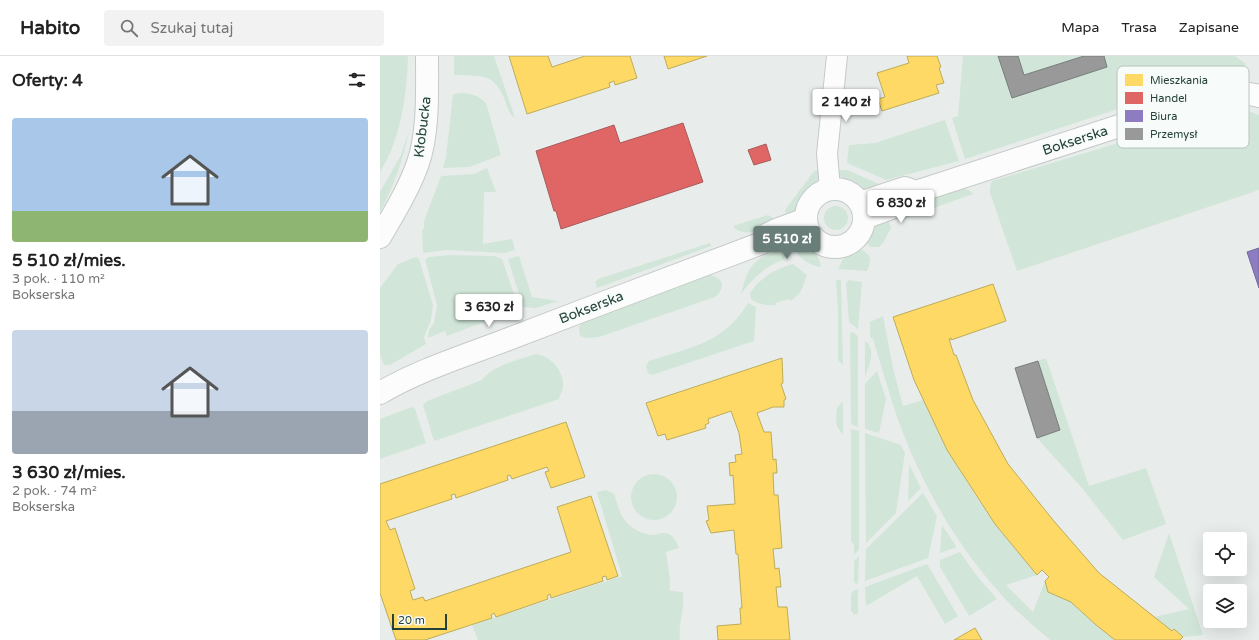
<!DOCTYPE html>
<html lang="pl">
<head>
<meta charset="utf-8">
<style>
  :root { --surface:#fff; --page:#f2f2f2; --text:#222; --muted:#767676; --line:#e0e0e0; --accent:#697e78 }
  body { margin:0; font-family:"Varela Round",sans-serif; background:var(--page); color:var(--text); height:100vh; display:flex; flex-direction:column; font-size:15px; white-space:nowrap }
  * { box-sizing:border-box; margin:0 }
  p { font-size:13px; color:var(--muted) }
  .icon { flex:none; width:22px; height:22px; fill:none; stroke:currentColor; stroke-width:2; stroke-linecap:round; stroke-linejoin:round }
  .map { position:relative; flex:1; overflow:hidden }
  .panel { display:flex; flex-direction:column; background:var(--surface); width:380px }
  .panel>* { flex:none }
  .fabs { position:absolute; left:823px; top:476px; display:grid; gap:8px }
  .fabs a { display:grid; place-items:center; width:44px; height:44px; border-radius:4px; background:var(--surface); box-shadow:0 4px 16px #0002; font-size:20px }
  .scale { position:absolute; left:12px; bottom:10px; width:55px; box-sizing:border-box; padding-left:4px; border:2px solid #24423a; border-top:0; font-size:11px; line-height:14px; white-space:nowrap; color:#24423a; -webkit-text-stroke:3px #f7fbf9; paint-order:stroke }
  .price { position:absolute; translate:-50% -34px; padding:0 9px; border-radius:4px; background:#fff; color:#222; font-size:13px; line-height:26px; filter:drop-shadow(0 1px 2px #0008) }
  .price::after { content:''; position:absolute; left:50%; top:24px; width:12px; height:9px; margin-left:-6px; background:inherit; clip-path:polygon(0 0,100% 0,50% 100%) }
  .price.current { background:var(--accent); color:#fff }
  ul { padding:0; list-style:none }
  li { display:grid; align-content:center; gap:8px; height:212px; padding:0 12px }
  li span { display:grid; place-items:center; height:124px; border-radius:4px; color:#555 }
  li>.icon { margin-inline-start:auto }
  span .icon { width:72px; height:72px; fill:#fffc; stroke-width:1 }
  li b { font-size:17px }
  h2 { display:flex; justify-content:space-between; align-items:center; height:48px; padding:0 12px; font-size:17px }
  header { display:flex; align-items:center; gap:24px; box-sizing:border-box; height:56px; padding:0 20px; background:var(--surface); border-bottom:1px solid var(--line) }
  header strong { font-size:19px }
  nav { display:flex; gap:22px; margin-inline-start:auto; font-size:14px }
  .search { width:280px; height:36px; background:var(--page); display:flex; align-items:center; gap:10px; box-sizing:border-box; padding:0 14px; border-radius:4px; color:var(--muted); font-size:15px }
  main { display:flex; flex:1; min-height:0 }
  .map>svg:first-child { display:block }
</style>
</head>
<body>
<header>
<strong>Habito</strong>
<div class="search"><svg class="icon" aria-label="search" viewBox="0 0 24 24"><circle cx="10" cy="10" r="6"/><path d="M15 15l6 6"/></svg>Szukaj tutaj</div>
<nav><a>Mapa</a><a>Trasa</a><a>Zapisane</a></nav>
</header>
<main>
<section class="panel">
<h2>Oferty: 4<svg class="icon" aria-label="filters" viewBox="0 0 24 24"><path d="M4 7h16M4 17h16"/><circle cx="9" cy="7" r="2"/><circle cx="15" cy="17" r="2"/></svg></h2>
<ul>
<li><span style="background:linear-gradient(#a9c7e8 75%,#8fb573 0)"><svg class="icon" aria-label="home" viewBox="0 0 24 24"><path d="M3 11l9-7 9 7M6 9v11h12V9"/></svg></span><div><b>5 510 zł/mies.</b><p>3 pok. · 110 m²</p><p>Bokserska</p></div></li>
<li><span style="background:linear-gradient(#c9d6e8 65%,#9aa5b1 0)"><svg class="icon" aria-label="home" viewBox="0 0 24 24"><path d="M3 11l9-7 9 7M6 9v11h12V9"/></svg></span><div><b>3 630 zł/mies.</b><p>2 pok. · 74 m²</p><p>Bokserska</p></div></li>
</ul>
</section>
<div class="map">
<svg width="879" height="584" viewBox="0 0 879 584">
  <rect width="100%" height="100%" fill="#e8edeb"/>
  <path fill="#d1e6d8" d="M0 0H28C27 37 21 84 0 116Z
    M74 0H114L135 62C130 59 129 55 127 50 116 17 105 20 74 19Z
    M583 0H855L866 8 861 13 585 103 572 62 578 60Z
    M83 37C93 38 99 40 106 47L121 99 89 111 63 112 66 101 73 38Z
    M851 53 869 55 879 59V134L637 215 610 137V131L612 125Z
    M565 64 579 105 506 124 467 107 469 89 495 87Z
    M29 75C23 104 14 130 0 156V136L21 99Z
    M107 112 116 136H104L103 188 132 183 135 194 125 197 66 194 43 197 42 174 44 172V165L61 120 94 118Z
    M440 114 437 130 423 153 407 166 405 154 434 115Z
    M457 114H467L499 128 501 135C483 136 465 132 457 114Z
    M579 132 589 134 593 138 520 164 518 156Z
    M444 162a12 12 0 1 1 24 0a12 12 0 1 1-24 0Z
    M388 159 392 161 394 169C381 173 363 183 353 170Z
    M507 159 511 172 503 187 499 191H491L486 186 485 182 492 169Z
    M330 187 331 190 217 232 215 226 218 223Z
    M413 190C428 189 439 195 441 211 430 210 417 201 413 190Z
    M476 192C482 192 491 199 490 205 490 208 488 212 487 215L458 213 463 203Z
    M402 193 405 200 403 204C385 210 372 223 361 238 369 208 373 203 402 193Z
    M69 199 114 200 122 203 139 253 67 280 65 275 48 282 49 274 54 267 57 249 45 203 49 201Z
    M139 200 152 241 178 245 156 252 143 251 128 203Z
    M36 201 39 203 53 249 51 264 44 281 46 288 10 309H4L0 299V232L18 208Z
    M413 208 427 219C422 232 422 238 410 245L409 243 395 247 396 249C386 250 378 248 371 243L370 237C380 222 395 213 413 208Z
    M329 219C344 221 346 232 335 241L219 281 206 282 200 280 199 271 202 266Z
    M456 224H461L463 309 458 304V253Z
    M469 224 482 226 478 273 469 266 466 227Z
    M368 247 376 251 374 285 272 319 268 317 266 310 269 305C311 291 343 288 368 247Z
    M503 260 513 312 523 350 543 344 567 394 599 445 615 468 657 519 626 529 653 556 665 525 668 536 691 546 715 568 735 584H670C652 568 634 554 619 536 573 485 539 423 516 358 508 334 501 308 493 283L490 281V266Z
    M472 276 478 280V371L471 368 470 277Z
    M485 285C497 293 489 310 485 321Z
    M156 298C171 300 184 315 183 330 183 334 180 339 179 343L54 385 43 349 47 345 102 324C112 310 140 303 156 298Z
    M666 302 709 430 766 412 786 468 743 484 701 431 657 382 680 374 658 305Z
    M497 315 506 343 499 377 485 373V328Z
    M463 345V378C454 370 456 363 457 352Z
    M32 351 35 353 46 387 0 403V363Z
    M471 373 479 375V494L474 499V489L471 485Z
    M485 377 521 389 525 397 516 457 486 487Z
    M529 408 541 432 528 445Z
    M251 441a23 23 0 1 1 46 0a23 23 0 1 1-46 0Z
    M226 434 234 438C238 450 241 464 252 471 257 475 266 479 273 479 276 479 279 477 282 477 292 476 296 484 299 492L286 496 290 524V535L303 536C305 552 298 568 300 584H98L92 569 242 520 217 436Z
    M543 437 557 460 548 502 485 525 486 493Z
    M562 469 576 490 575 492 560 497Z
    M789 477 823 579 803 581 794 573 792 575 774 561 809 553 774 521Z
    M580 496 597 520 617 543 589 560 560 511V504Z
    M479 500 478 527 476 528 474 526V505Z
    M547 508 578 560 565 568 537 520 486 550 485 531Z
    M478 533V558H474L471 555V538L473 535Z"/>
  <path fill="#ffd966" stroke="#bdac59" d="M129 0H168L172 11 205 0H250L257 22 235 29 234 25 229 27 230 31 147 58Z
    M284 0H327L288 13Z
    M527 0H557L561 11 559 12 564 27 556 29 559 37 502 55 498 43 505 41 497 17 529 7Z
    M613 228 626 265 571 284V282L569 283 574 299H576L593 344 628 408 673 464 719 517 792 575 794 573 803 581 800 584H735L715 568 691 546 668 536 665 525 669 521 662 514 657 519 615 468 567 394 534 324 513 261Z
    M402 302 403 327 401 328 406 343 404 344V351H393L377 357 384 376H391L393 404 396 403 397 417H393L394 439H398L402 492 393 493 395 513 399 512 401 531H396L398 551H407L410 584H338L337 570 361 568 360 552H362L358 498H356L354 474 331 477 326 465 329 464 327 450 355 448 353 419 350 420 349 407 356 406 355 399 362 398 359 377 351 355 328 363 329 367 325 369 326 372 287 384 285 378 278 380 266 347Z
    M186 366 205 421 171 432 165 416 169 415 167 411 132 423 130 419 127 420 128 424 76 442 75 438 71 439 72 443 6 465 10 474 15 472 35 533 30 535 33 544 43 541 45 545 191 496 177 451 211 440 238 520 227 524 226 520 222 521 223 525 171 542 170 538 167 540 168 543 116 561 114 557 111 559 112 562 45 584H16L0 537V428Z
    M595 572 602 584H574Z"/>
  <path fill="#e06666" stroke="#a85b59" d="M303 67 323 126 181 173 176 155H174L156 95 234 69 240 87Z
    M386 88 391 104 374 109 368 94Z"/>
  <path fill="#8e7cc3" stroke="#6e6b9a" d="M879 192V232L867 196Z"/>
  <path fill="#999" stroke="#767f7c" d="M618 0H638L644 19 704 0H724L727 11 632 42Z
    M658 305 680 374 657 382 635 312Z"/>
  <g fill="none" stroke-linecap="round" stroke-linejoin="round">
    <defs>
      <path id="minor" d="M450 133 447 98 457 0"/>
      <path id="tertiary" d="M426 162a29 29 0 1 1 58 0a29 29 0 1 1-58 0Z
        M480 147 525 132 536 136
        M484 162 523 148 536 136 813 46C835 39 856 33 879 40
        M0 181C14 157 29 133 38 107 49 75 47 33 47 0
        M0 337C39 314 84 300 126 284 211 251 296 220 382 187L388 178 396 174 426 163"/>
    </defs>
    <use href="#minor" stroke="#c5cac8" stroke-width="22"/>
    <use href="#tertiary" stroke="#c5cac8" stroke-width="24"/>
    <use href="#minor" stroke="#fcfcfc" stroke-width="20"/>
    <use href="#tertiary" stroke="#fcfcfc" stroke-width="22"/>
  </g>
  <g text-anchor="middle" stroke-width="4" stroke-linejoin="round" paint-order="stroke">
    <g font-size="14" fill="#24423a" stroke="#f7fbf9">
      <text transform="translate(42 71) rotate(-83)" y="5">Kłobucka</text>
      <text transform="translate(695 84) rotate(-18)" y="5">Bokserska</text>
      <text transform="translate(211 251) rotate(-21)" y="5">Bokserska</text>
    </g>
  </g>
  <rect x="737" y="10" width="132" height="82" rx="6" fill="#f7fbf9" stroke="#b8c4c0" stroke-width="1"/>
  <rect x="745" y="18" width="18" height="12" fill="#ffd966"/>
  <rect x="745" y="36" width="18" height="12" fill="#e06666"/>
  <rect x="745" y="54" width="18" height="12" fill="#8e7cc3"/>
  <rect x="745" y="72" width="18" height="12" fill="#999"/>
  <g font-size="11" fill="#24423a">
    <text x="770" y="28">Mieszkania</text>
    <text x="770" y="46">Handel</text>
    <text x="770" y="64">Biura</text>
    <text x="770" y="82">Przemysł</text>
  </g>
</svg>
<div class="fabs">
<a><svg class="icon" aria-label="locate" viewBox="0 0 24 24"><circle cx="12" cy="12" r="6"/><path d="M12 2v4M12 18v4M2 12h4M18 12h4"/></svg></a>
<a><svg class="icon" aria-label="layers" viewBox="0 0 24 24"><path d="M12 4l9 5-9 5-9-5zM3 14l9 5 9-5"/></svg></a>
</div>
<div class="scale">20 m</div>
<b class="price" style="left:466px;top:67px">2 140 zł</b>
<b class="price" style="left:521px;top:168px">6 830 zł</b>
<b class="price current" style="left:407px;top:204px">5 510 zł</b>
<b class="price" style="left:109px;top:272px">3 630 zł</b>
</div>
</main>
</body>
</html>
